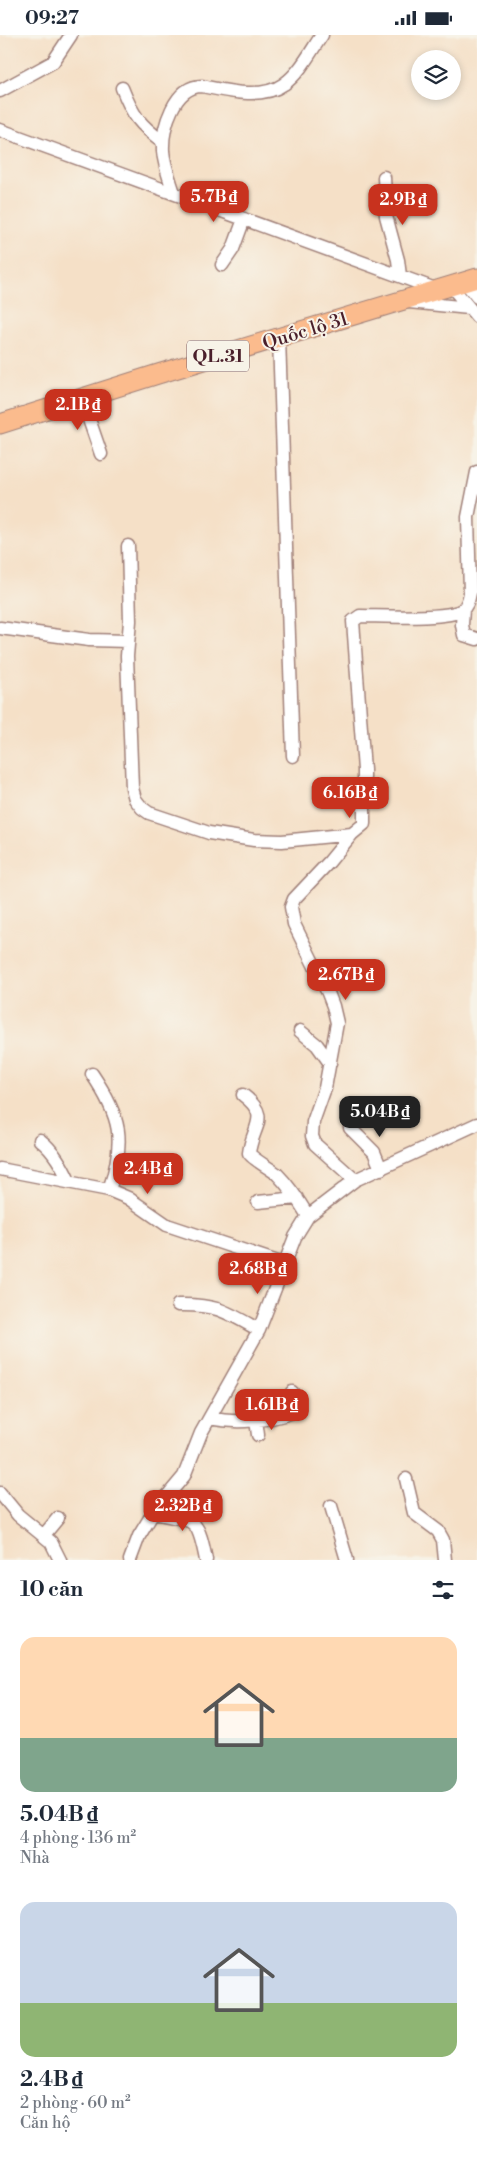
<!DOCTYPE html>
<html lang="vi">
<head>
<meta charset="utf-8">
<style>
  :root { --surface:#fff; --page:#f2f2f3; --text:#1f2937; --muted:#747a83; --accent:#c8321e }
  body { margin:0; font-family:"Libre Bodoni",serif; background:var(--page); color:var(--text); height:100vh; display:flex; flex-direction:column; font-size:19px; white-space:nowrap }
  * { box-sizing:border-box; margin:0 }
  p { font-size:16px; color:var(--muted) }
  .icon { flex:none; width:28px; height:28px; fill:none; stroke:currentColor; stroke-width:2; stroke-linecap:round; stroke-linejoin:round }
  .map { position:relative; height:1525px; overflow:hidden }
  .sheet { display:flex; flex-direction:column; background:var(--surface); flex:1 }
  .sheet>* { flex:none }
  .tools { position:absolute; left:411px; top:15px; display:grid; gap:10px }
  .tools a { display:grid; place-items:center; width:50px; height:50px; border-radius:50%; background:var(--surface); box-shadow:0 2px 8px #0003; font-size:25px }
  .price { position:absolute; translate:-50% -42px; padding:0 11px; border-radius:10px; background:var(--accent); color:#fff; font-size:16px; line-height:32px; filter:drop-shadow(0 1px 2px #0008) }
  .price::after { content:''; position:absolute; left:50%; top:30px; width:15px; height:11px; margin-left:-8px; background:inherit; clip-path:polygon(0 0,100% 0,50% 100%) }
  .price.selected { background:#222; color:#fff }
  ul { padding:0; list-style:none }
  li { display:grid; align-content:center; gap:10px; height:265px; padding:0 20px }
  li span { display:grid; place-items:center; height:155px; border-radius:15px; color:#555 }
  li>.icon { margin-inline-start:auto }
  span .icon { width:90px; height:90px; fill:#fffc; stroke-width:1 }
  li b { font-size:21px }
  h2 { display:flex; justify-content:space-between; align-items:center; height:60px; padding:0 20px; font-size:21px }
  .status { display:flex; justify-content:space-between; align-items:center; height:35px; padding:0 25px; background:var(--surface); direction:ltr }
  .status svg { height:14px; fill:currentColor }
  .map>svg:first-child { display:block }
</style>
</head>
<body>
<div class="status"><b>09:27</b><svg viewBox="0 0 49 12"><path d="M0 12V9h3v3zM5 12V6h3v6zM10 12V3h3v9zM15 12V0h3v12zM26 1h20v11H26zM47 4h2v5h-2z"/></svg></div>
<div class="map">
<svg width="477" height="1525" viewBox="0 0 477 1525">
  <rect width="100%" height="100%" fill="#f7f3e8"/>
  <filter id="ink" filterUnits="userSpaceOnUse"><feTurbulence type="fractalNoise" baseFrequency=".02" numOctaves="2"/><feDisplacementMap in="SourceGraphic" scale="10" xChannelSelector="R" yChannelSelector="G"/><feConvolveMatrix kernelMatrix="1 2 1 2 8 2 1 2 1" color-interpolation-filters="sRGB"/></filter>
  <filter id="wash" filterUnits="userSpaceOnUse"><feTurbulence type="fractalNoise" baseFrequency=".0096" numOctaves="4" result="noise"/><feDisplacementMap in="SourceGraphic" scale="20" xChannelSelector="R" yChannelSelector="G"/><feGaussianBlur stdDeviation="1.12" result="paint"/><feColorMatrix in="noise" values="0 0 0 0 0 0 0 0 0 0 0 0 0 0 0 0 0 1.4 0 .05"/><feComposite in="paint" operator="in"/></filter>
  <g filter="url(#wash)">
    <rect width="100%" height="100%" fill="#f5e0c7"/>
  </g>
  <g filter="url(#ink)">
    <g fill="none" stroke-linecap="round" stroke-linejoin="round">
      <defs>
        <path id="minor" d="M122 53C133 81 139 89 163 107
          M0 56 53 27 71 0
          M0 95 438 255
          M384 142 386 181 398 225 400 241
          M174 158C170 145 164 130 163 116 162 93 174 51 202 51 227 56 262 65 284 49 300 38 311 16 322 0
          M222 230 233 214 244 184
          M465 247 477 262
          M451 251 477 282
          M409 267 469 273
          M279 303 293 721
          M82 364 101 419
          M128 511 130 586 127 621 132 753 135 764 142 773 149 778 209 798 254 805 282 806 352 799 364 789V735L353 586 360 581C381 581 447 585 462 575 467 571 469 564 470 558L468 482 477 437
          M463 574 462 590 464 600 477 604
          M0 593 89 605 128 606
          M352 799 329 827 294 864 291 872 294 889 328 958 333 971 337 988 325 1053 313 1087 312 1101 315 1109 355 1145
          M300 996 317 1010 330 1028
          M92 1039C121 1082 126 1105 109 1155
          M243 1060C272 1082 252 1091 249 1118 252 1124 270 1133 277 1139 289 1151 299 1166 308 1181
          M350 1093 374 1117 381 1134
          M40 1105C54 1116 62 1131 69 1146
          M0 1134 109 1155 128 1163 167 1190 284 1229
          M258 1167 297 1163
          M178 1270C217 1269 227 1277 259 1295
          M210 1383C236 1389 268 1386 293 1377L295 1373 292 1357
          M256 1385 258 1400
          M406 1444 414 1478 438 1496 443 1505 445 1525
          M0 1458 18 1480 51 1507 60 1525
          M331 1471 347 1525
          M153 1478C195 1487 197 1479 206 1525
          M44 1500 58 1483
          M130 1525 139 1501 153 1478 184 1441 201 1398 259 1295 295 1202 308 1181 355 1145 477 1089"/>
        <path id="highway" d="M0 389 158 339 477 243"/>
      </defs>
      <use href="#minor" stroke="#a08079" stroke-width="15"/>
      <use href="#highway" stroke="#a08079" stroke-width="21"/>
      <use href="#minor" stroke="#fff" stroke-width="12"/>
      <use href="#highway" stroke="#fbbb8d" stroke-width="19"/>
    </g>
  </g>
  <g text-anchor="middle" stroke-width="4" stroke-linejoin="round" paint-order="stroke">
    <rect fill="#f7f3e8" stroke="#7e5f64" stroke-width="1" x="187" y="305.5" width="62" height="31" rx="4"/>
    <g font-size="18" font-weight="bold" fill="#4a1f2b">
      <text x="218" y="327">QL.31</text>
    </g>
    <g font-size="19" fill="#4a1f2b" stroke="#f7f3e8">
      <text transform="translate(305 295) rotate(-17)" y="7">Quốc lộ 31</text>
    </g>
  </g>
</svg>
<div class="tools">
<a><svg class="icon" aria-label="layers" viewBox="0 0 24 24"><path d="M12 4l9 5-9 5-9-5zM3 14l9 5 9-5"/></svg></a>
</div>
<b class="price" style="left:214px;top:188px">5.7B ₫</b>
<b class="price" style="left:403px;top:191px">2.9B ₫</b>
<b class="price" style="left:78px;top:396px">2.1B ₫</b>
<b class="price" style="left:350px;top:784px">6.16B ₫</b>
<b class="price" style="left:346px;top:966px">2.67B ₫</b>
<b class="price selected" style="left:380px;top:1103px">5.04B ₫</b>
<b class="price" style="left:148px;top:1160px">2.4B ₫</b>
<b class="price" style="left:258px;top:1260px">2.68B ₫</b>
<b class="price" style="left:272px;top:1396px">1.61B ₫</b>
<b class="price" style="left:183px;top:1497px">2.32B ₫</b>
</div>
<section class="sheet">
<h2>10 căn<svg class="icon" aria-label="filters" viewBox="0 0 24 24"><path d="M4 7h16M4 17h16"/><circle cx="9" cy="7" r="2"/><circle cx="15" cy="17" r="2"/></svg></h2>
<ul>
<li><span style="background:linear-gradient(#ffd9b3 65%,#7fa58c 0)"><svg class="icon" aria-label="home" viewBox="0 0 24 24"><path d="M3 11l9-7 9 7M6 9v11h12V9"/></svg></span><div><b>5.04B ₫</b><p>4 phòng · 136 m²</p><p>Nhà</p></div></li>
<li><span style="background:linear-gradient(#c9d6e8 65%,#8fb573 0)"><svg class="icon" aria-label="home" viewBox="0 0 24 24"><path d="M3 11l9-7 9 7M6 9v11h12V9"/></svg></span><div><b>2.4B ₫</b><p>2 phòng · 60 m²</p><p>Căn hộ</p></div></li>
</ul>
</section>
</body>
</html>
